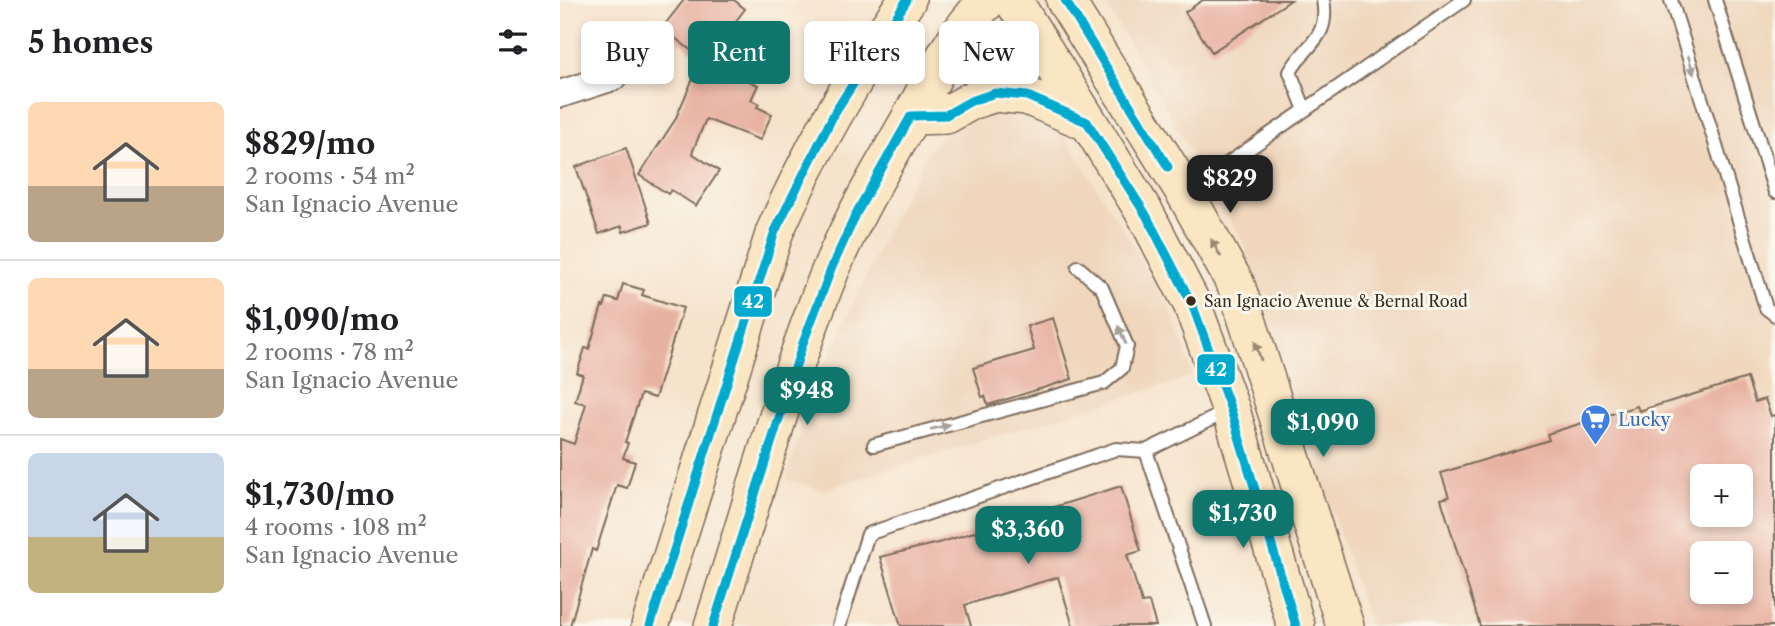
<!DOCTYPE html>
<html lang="en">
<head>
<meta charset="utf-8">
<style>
  :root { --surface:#fff; --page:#f2f2f2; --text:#202124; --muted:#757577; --line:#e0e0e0; --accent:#0f766e }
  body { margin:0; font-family:"Libre Caslon Text",serif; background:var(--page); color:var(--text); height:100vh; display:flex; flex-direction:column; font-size:26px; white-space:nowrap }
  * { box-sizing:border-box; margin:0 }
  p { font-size:23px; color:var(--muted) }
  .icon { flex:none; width:38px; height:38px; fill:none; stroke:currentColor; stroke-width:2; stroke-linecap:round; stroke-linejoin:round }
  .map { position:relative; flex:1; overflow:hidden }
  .side { display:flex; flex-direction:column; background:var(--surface); width:560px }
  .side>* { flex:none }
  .banner { position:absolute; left:21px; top:21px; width:665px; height:63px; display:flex; gap:14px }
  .buttons { position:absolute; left:1130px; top:464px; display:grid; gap:14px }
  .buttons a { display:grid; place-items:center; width:63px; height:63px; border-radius:10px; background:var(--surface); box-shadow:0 4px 10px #0003; font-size:35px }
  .price { position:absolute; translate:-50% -60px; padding:0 16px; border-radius:14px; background:var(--accent); color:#fff; font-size:23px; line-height:46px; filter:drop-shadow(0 2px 4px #0008) }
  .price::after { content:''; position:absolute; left:50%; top:42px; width:21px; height:16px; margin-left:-10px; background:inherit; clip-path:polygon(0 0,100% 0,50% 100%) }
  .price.active { background:#222; color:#fff }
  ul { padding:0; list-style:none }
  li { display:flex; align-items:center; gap:21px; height:175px; padding:0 28px }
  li+li { border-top:2px solid var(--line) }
  li span { display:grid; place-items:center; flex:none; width:196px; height:140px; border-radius:10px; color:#555 }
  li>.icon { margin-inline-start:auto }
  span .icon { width:84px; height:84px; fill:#fffc; stroke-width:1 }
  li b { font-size:30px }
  h2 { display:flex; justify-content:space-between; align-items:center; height:84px; padding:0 28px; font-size:30px }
  .tag { padding:0 24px; border-radius:10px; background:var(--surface); box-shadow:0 4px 10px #0003; font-size:24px; line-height:63px }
  .tag.active { background:var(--accent); color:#fff }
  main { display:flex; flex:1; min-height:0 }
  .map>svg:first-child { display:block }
</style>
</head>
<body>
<main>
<section class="side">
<h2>5 homes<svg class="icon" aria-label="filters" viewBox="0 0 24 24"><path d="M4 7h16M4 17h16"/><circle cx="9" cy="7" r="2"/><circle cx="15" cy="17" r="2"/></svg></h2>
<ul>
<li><span style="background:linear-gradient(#ffd9b3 60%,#b9a48a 0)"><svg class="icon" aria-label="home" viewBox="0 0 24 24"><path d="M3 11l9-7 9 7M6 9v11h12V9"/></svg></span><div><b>$829/mo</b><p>2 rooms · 54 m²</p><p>San Ignacio Avenue</p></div></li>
<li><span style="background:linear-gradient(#ffd9b3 65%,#b9a48a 0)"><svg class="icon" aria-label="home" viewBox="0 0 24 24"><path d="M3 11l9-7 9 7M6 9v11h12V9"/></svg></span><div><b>$1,090/mo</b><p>2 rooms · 78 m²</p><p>San Ignacio Avenue</p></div></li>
<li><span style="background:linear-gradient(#c9d6e8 60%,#c2b280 0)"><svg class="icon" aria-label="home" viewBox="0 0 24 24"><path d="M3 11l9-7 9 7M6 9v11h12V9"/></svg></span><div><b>$1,730/mo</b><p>4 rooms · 108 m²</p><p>San Ignacio Avenue</p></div></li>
</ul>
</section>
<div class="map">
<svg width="1215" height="626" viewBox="0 0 1215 626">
  <rect width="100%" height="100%" fill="#fbf7ec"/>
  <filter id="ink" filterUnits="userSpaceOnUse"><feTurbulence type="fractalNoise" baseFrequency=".0143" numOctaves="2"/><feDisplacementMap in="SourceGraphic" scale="14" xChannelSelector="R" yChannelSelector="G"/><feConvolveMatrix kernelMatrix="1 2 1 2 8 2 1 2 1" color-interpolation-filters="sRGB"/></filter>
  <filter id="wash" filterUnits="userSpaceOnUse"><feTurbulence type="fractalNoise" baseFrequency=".00686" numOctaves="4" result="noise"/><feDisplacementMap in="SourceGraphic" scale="28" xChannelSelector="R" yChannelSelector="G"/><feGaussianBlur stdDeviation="1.57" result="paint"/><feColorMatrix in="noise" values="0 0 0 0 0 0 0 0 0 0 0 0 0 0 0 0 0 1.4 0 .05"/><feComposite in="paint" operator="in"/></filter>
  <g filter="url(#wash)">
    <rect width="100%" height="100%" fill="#f6e3cc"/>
    <path fill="#efd6bc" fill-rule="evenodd" d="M544 0H1215V626H810L685 246ZM1143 476H1181V514H1143ZM1143 553H1181V592H1143Z
      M417 100 466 103 501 130 610 306 633 376 262 490 226 479 255 386 333 218 368 151Z"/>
    <g id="blocks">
      <path fill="#e8b2a2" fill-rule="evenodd" d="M124 0H174L185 9 145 61 102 28Z
        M643 0H731L652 52 625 12Z
        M141 60 198 85 191 100 199 104 197 107 212 114 200 140 146 119 132 153 159 171 136 206 111 190 108 194 79 175 115 120Z
        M66 148 91 223 63 232 62 226 39 234 16 167Z
        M63 284 84 290 82 295 123 308 95 398 81 394 65 442 68 443 63 458 75 462 67 488 57 485 36 551 32 549 10 626H0V439L14 444 26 404 15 401 23 375 17 373 25 348 29 349 42 306 44 307 47 298 58 301Z
        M493 318 512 379 428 405 425 396 422 397 413 368 474 350 467 326Z
        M1187 378 1195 402 1205 399 1211 416 1215 415V626H920L881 499 889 497 881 473 989 440 987 434 1077 406 1079 411ZM1143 476H1181V514H1143ZM1143 553H1181V592H1143Z
        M561 486 581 551 567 555 582 603 589 602 596 626H513L498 577 405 605 411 626H341L320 557 382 542Z"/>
    </g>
  </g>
  <g filter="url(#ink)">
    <use href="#blocks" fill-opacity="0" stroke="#7c6b5b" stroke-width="2"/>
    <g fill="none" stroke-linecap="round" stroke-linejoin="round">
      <defs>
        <path id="lane" d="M1111 0 1206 308 1215 315
          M1155 0 1215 192
          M745 110 730 72C747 42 770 39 763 0
          M628 191 904 0
          M314 445 544 383 562 368 567 346 542 288 518 267
          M586 451 668 411
          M279 626 308 534 556 449 586 451 645 626"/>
        <path id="street" d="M0 94 53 77"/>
        <path id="secondary" d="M453 0 586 215 632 304 671 410 736 626
          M505 0 625 193 676 285 785 626
          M351 116 386 115 411 101 435 93 467 96 527 122
          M90 626 215 231C251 150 295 73 347 0
          M153 626C191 507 224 385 271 269 293 216 322 168 350 119 374 76 393 35 428 0"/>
      </defs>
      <use href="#lane" stroke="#7c6b5b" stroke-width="16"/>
      <use href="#street" stroke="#7c6b5b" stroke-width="30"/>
      <use href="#secondary" stroke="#7c6b5b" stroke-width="40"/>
      <use href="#lane" stroke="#fff" stroke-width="12"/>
      <use href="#street" stroke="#fff" stroke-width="26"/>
      <use href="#secondary" stroke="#fbe6c4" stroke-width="37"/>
      <defs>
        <path id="bus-1" d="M505 0 608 167
          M90 626 215 231 275 112 347 0
          M153 626 243 343 272 267 297 212 351 116 386 115 411 101 435 93 467 96 527 122 586 215 632 304 671 410 736 626"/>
      </defs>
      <use href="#bus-1" stroke="#fbf7ec" stroke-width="14"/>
      <use href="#bus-1" stroke="#00a9ce" stroke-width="9"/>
    </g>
    <defs><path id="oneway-solid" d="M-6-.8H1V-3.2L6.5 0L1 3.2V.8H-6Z" transform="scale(1.75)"/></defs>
    <g fill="#a79f9a">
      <use href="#oneway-solid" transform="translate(1131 65) rotate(73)"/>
      <use href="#oneway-solid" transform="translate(562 335) rotate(-113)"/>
      <use href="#oneway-solid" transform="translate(380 427) rotate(-15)"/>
    </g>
    <g fill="#9b8871">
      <use href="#oneway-solid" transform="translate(656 248) rotate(-119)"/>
      <use href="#oneway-solid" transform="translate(698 351) rotate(-108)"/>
    </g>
  </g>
  <defs>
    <symbol id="supermarket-pin" viewBox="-11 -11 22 30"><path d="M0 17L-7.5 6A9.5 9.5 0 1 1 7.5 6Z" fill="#3f7fe0" stroke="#fbf7ec"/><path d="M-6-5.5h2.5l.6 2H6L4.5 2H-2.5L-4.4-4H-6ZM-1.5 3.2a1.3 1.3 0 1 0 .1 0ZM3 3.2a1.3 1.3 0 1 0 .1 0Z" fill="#fff"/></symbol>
  </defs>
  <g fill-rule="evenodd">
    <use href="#supermarket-pin" x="1018" y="402" width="35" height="47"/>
  </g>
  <circle fill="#3b2a1e" stroke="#fbf7ec" stroke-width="2.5" cx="631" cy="301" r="6"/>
  <g text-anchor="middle" stroke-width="6" stroke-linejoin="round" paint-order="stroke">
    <g font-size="16" fill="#3b2a1e" stroke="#fbf7ec" text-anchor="start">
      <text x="644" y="307">San Ignacio Avenue &amp; Bernal Road</text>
    </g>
    <g font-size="18" fill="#366cbe" stroke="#fbf7ec" text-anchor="start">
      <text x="1058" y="426">Lucky</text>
    </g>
  </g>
  <g stroke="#fbf7ec" stroke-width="2.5">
    <rect x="173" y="285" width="40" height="33" rx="7" fill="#00a9ce"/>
    <rect x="636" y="353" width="40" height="33" rx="7" fill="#00a9ce"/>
  </g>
  <g font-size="19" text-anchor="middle" font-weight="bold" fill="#fff">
    <text x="193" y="308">42</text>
    <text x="656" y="376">42</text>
  </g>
</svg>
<div class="buttons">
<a>+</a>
<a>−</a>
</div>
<b class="price active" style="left:670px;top:215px">$829</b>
<b class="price" style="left:247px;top:427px">$948</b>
<b class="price" style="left:763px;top:459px">$1,090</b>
<b class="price" style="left:683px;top:550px">$1,730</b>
<b class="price" style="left:468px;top:566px">$3,360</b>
<div class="banner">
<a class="tag">Buy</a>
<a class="tag active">Rent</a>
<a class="tag">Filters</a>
<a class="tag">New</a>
</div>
</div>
</main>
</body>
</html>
